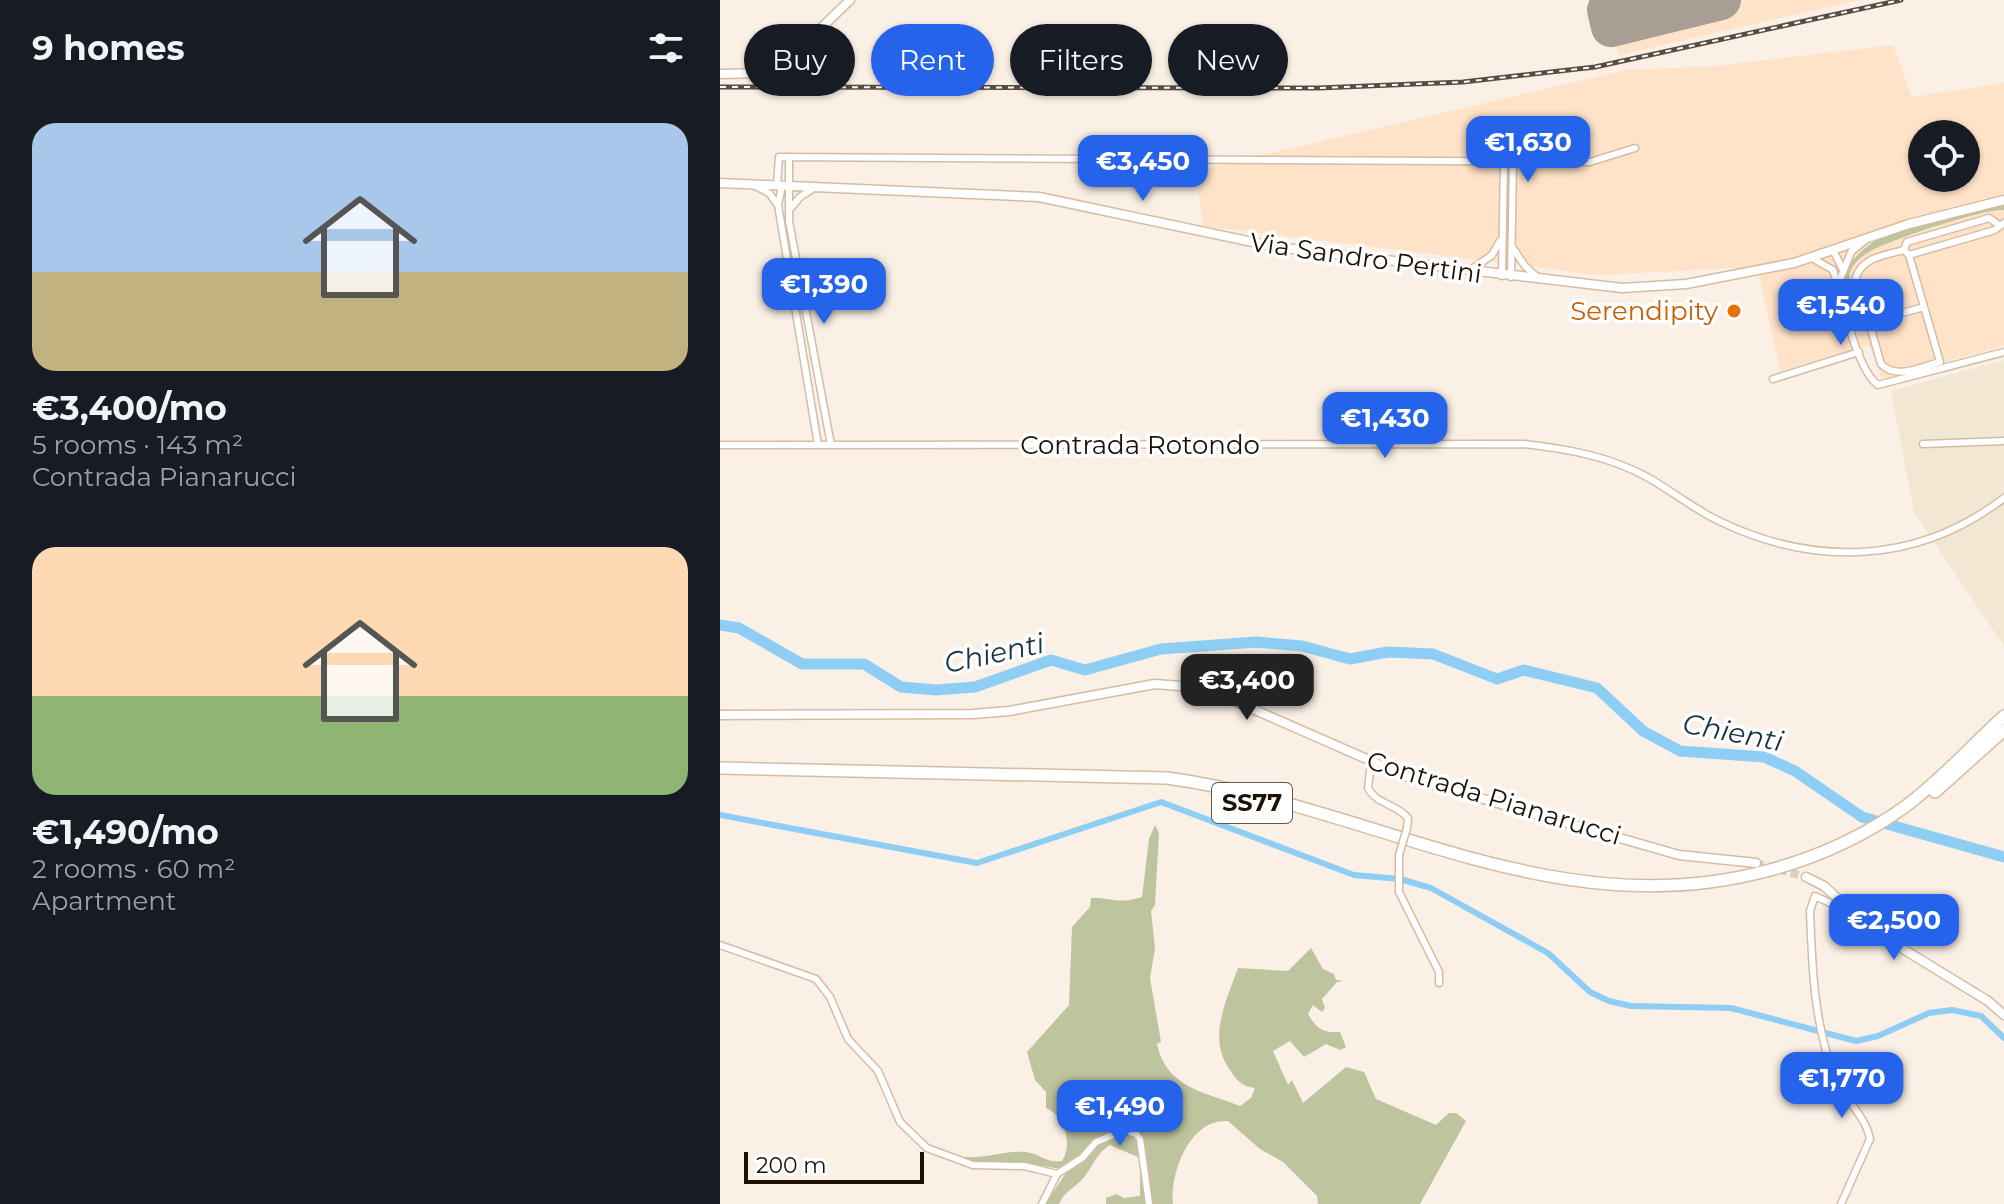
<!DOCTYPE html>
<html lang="en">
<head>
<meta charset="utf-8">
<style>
  :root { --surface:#171b24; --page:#20242c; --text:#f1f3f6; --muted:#9ea1a6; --accent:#2563eb }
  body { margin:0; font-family:Montserrat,sans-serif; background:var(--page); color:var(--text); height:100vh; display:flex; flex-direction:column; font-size:30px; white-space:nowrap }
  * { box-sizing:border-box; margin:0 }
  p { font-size:26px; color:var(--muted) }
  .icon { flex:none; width:44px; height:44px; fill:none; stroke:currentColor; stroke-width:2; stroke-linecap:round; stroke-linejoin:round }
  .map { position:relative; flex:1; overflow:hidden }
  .drawer { display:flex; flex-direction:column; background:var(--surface); width:720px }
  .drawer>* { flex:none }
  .guide { position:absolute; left:24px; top:24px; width:760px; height:72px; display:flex; gap:16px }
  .buttons { position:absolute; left:1188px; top:120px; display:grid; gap:16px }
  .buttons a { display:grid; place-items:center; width:72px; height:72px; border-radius:50%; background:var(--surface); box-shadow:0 2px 6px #0004; font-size:40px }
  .scale { position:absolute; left:24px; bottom:20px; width:180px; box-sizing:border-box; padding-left:8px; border:4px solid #1b1208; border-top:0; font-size:22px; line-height:28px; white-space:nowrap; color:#1b1208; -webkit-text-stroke:6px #fff; paint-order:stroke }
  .price { position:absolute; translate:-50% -68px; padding:0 18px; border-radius:16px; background:var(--accent); color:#fff; font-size:26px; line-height:52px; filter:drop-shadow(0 2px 4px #0008) }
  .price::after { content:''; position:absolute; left:50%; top:48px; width:24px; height:18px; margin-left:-12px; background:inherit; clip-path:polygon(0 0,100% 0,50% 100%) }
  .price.selected { background:#222; color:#fff }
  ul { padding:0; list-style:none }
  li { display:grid; align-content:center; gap:16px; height:424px; padding:0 32px }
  li span { display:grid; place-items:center; height:248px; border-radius:24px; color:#555 }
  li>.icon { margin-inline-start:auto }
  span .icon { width:144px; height:144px; fill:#fffc; stroke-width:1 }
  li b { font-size:34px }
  h2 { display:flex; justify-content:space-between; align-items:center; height:96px; padding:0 32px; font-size:34px }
  .pill { padding:0 28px; border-radius:36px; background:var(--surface); box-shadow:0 2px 6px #0004; font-size:28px; line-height:72px }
  .pill.selected { background:var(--accent); color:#fff }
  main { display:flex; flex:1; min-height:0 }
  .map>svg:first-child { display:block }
</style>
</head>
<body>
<main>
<section class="drawer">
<h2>9 homes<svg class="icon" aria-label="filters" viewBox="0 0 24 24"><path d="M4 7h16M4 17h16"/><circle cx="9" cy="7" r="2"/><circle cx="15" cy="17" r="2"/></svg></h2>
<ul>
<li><span style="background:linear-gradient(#a9c7e8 60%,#c2b280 0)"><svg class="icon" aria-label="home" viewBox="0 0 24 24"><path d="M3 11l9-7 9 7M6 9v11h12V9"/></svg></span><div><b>€3,400/mo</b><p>5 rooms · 143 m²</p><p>Contrada Pianarucci</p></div></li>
<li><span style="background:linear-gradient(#ffd9b3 60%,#8fb573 0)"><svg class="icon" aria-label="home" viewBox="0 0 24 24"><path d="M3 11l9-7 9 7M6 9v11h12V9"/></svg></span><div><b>€1,490/mo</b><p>2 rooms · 60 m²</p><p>Apartment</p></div></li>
</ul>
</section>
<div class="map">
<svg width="1284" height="1204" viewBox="0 0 1284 1204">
  <rect width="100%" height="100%" fill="#fbf0e5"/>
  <path fill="#fee3c9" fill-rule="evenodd" d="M885 0H1140L899 55 880 1Z
    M1173 45 1192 97 1284 83V346L1162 379 1149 345 1060 371 1037 267 879 275 484 226 474 171 906 70 995 66ZM1202 134H1246V178H1202Z"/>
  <path fill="#f2e7d2" d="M1284 360V646L1194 512 1171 391Z"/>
  <path fill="#bec49d" d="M1284 203V210C1262 209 1169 240 1149 252 1139 258 1132 265 1129 275L1141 319H1136L1124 274C1149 222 1232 216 1284 203Z
    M435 825 439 833 435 905 431 911 435 948 430 978 441 1042 437 1044C446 1088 485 1092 520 1106L531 1098 535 1088C523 1087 516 1080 510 1070 487 1038 506 1002 518 968L568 971 591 948 603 969 614 974 616 980 624 981 617 982 602 999 605 1008 602 1012 593 1005 588 1014C597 1029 602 1033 620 1032L626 1047 620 1050 606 1044 584 1057 570 1041 553 1051 568 1085 572 1080 583 1103 626 1067 644 1072 656 1099 716 1125 729 1113H736L746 1121 700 1204H598L597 1196 563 1162 540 1149 508 1121C470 1118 450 1172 453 1204H386V1198L396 1194 404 1198 420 1196V1158L390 1145C377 1153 374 1164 365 1176 357 1187 344 1191 339 1204H325L348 1170 298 1162 255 1165 242 1157C264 1159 287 1150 306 1152 321 1154 324 1163 342 1161 353 1144 345 1116 326 1108V1092L315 1080 307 1052 349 1005 352 927 370 907 371 898C393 897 395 905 422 897L429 839Z"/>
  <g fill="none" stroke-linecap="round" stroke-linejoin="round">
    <path stroke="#8ecef5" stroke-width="6" d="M0 815 257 863 441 802 634 875 680 879 711 888 828 953 870 992 889 1001 911 1006 1011 1008 1136 1041 1158 1036 1209 1013 1232 1010 1261 1016 1284 1038"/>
    <path stroke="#8ecef5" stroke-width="11" d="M0 625 19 628 82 664H144L181 687 216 690 255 687 331 660 365 670 441 649 536 642 582 646 630 659 668 652 713 654 777 679 804 670 877 688 923 731 960 751 1044 757 1075 771 1142 817 1284 857"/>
    <path stroke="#a99e94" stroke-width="40" d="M928 0 887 10 891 27 1001 0"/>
    <path stroke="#d9cfc4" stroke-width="8" stroke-dasharray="8 4" stroke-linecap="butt" d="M1036 863 1086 877"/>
    <defs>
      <path id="street" d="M69 157V221L111 445
        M57 185 59 157 870 162 915 148
        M62 186 58 205 98 445
        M37 187 49 193 58 205
        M70 209 80 197 94 188
        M793 248 805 266 816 276
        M1114 252 1122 268
        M1186 252 1189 255 1275 230 1284 223
        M1189 255 1220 362C1201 367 1176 380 1161 364L1136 277C1143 257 1165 255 1184 250L1187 242 1269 218 1279 225
        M1092 258 1113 270C1122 298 1136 369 1158 385L1284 352
        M752 269 772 255 780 241
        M782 276 784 161
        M791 277 793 161
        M1119 282 1131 252 1143 242
        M1131 327 1204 307
        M1053 379 1139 352
        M1203 444 1284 441
        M0 445 804 444C847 449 889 456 927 477 952 491 975 510 1001 522 1096 567 1198 564 1284 498
        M651 763 648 788C657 805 675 803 688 818L687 828
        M679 855V892L719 972V983
        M0 945 96 979 110 997 128 1039 158 1071 180 1122 207 1148 253 1165 304 1166 337 1174
        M322 1204 337 1174 362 1158 376 1142 405 1130 416 1134 420 1139 429 1204
        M1121 1204 1150 1139C1146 1116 1122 1097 1114 1075 1094 1023 1092 967 1090 911L1095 896 1112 904H1123"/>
      <path id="secondary" d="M0 74 42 73 61 67 130 0
        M0 183 319 197 556 247 902 288 966 284 1074 263 1189 224 1284 200
        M0 715 253 714 289 711 435 684 485 688 690 778 959 855 1036 863
        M1086 877 1104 886 1152 930 1268 1001 1284 1015"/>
      <path id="highway" d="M0 768 447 778C654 806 835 929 1050 870 1098 857 1146 835 1186 806 1222 779 1251 746 1284 716
        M1215 792 1284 730"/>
    </defs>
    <use href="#street" stroke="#d6bca3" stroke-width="9"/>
    <use href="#secondary" stroke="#d6bca3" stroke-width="11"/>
    <use href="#highway" stroke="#d6bca3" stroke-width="14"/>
    <use href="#street" stroke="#fff" stroke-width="6"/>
    <use href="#secondary" stroke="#fff" stroke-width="8"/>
    <use href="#highway" stroke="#fff" stroke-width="11"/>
    <defs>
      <path id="rail" d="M0 87 599 88 743 82 875 67 1181 0"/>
    </defs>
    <use href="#rail" stroke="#574d43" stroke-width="5"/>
    <use href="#rail" stroke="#fff" stroke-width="2" stroke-dasharray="6" stroke-linecap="butt"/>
    <defs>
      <path id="street-bridge" d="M679 855 687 828"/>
    </defs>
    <use href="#street-bridge" stroke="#d6bca3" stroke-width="9" stroke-linecap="butt"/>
    <use href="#street-bridge" stroke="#fff" stroke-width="6"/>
  </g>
  <circle fill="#e8710a" stroke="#fff" stroke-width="3" cx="1014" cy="311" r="8"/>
  <g text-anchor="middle" stroke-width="7" stroke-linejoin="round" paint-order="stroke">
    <rect fill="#fff" stroke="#5f5952" stroke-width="2" x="492" y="783" width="80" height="40" rx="6"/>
    <g font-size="24" font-weight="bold" fill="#1b1208">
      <text x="532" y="811">SS77</text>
    </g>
    <g font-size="26" fill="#1b1208" stroke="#fff">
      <text transform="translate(646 258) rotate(8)" y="9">Via Sandro Pertini</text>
      <text x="420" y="454">Contrada Rotondo</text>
      <text transform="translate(774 798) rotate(17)" y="9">Contrada Pianarucci</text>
    </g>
    <g font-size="26" fill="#c56008" stroke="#fff" text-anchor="end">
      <text x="998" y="320">Serendipity</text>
    </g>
    <g font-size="28" font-style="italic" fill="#163344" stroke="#fff">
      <text transform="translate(274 653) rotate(-12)" y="10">Chienti</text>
      <text transform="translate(1013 732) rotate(11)" y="10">Chienti</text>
    </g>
  </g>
</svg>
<div class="buttons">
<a><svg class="icon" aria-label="locate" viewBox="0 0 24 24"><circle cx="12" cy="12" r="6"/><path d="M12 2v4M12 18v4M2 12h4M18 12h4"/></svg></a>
</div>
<div class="scale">200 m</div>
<b class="price" style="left:808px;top:184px">€1,630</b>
<b class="price" style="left:423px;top:203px">€3,450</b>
<b class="price" style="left:104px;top:326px">€1,390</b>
<b class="price" style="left:1121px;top:347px">€1,540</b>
<b class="price" style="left:665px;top:460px">€1,430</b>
<b class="price selected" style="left:527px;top:722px">€3,400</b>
<b class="price" style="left:1174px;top:962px">€2,500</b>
<b class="price" style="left:1122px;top:1120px">€1,770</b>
<b class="price" style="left:400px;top:1148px">€1,490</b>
<div class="guide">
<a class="pill">Buy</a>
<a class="pill selected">Rent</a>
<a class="pill">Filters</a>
<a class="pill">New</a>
</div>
</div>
</main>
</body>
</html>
